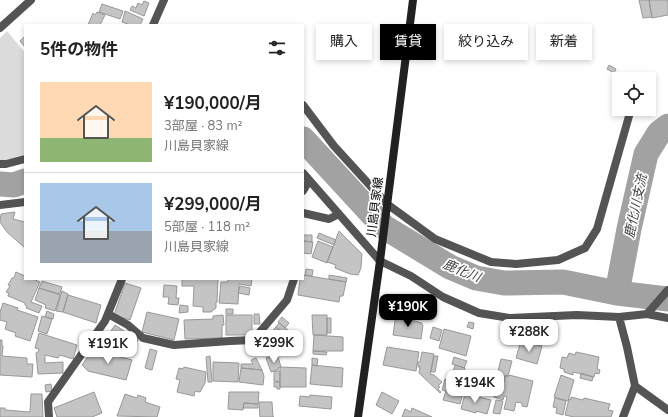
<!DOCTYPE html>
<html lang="ja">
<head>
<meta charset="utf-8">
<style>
  :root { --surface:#fff; --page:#f2f2f2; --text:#222; --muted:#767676; --line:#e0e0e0; --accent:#000 }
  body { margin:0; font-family:"Nunito Sans","Noto Sans JP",sans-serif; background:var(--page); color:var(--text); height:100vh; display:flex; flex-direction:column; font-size:15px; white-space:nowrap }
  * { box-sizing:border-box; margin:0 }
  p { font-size:13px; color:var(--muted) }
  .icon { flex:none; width:22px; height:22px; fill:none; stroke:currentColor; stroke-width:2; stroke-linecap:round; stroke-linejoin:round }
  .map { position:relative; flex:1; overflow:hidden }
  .panel { position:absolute; left:24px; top:24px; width:280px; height:256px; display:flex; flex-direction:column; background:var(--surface); border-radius:0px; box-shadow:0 2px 6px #0003 }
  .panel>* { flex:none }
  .top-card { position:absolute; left:316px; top:24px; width:292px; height:36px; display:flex; gap:8px }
  .buttons { position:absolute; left:612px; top:72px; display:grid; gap:8px }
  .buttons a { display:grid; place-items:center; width:44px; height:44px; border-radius:0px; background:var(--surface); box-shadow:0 2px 6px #0003; font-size:20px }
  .price { position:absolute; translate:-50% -34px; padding:0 9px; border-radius:8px; background:#fff; color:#222; font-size:13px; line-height:26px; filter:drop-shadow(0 1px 2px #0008) }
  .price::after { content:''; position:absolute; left:50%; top:24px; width:12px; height:9px; margin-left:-6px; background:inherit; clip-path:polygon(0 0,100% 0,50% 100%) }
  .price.on { background:var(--accent); color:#fff }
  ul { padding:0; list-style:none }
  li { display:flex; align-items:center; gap:12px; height:100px; padding:0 16px }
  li+li { border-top:1px solid var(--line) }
  li span { display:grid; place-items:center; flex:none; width:112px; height:80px; border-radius:0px; color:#555 }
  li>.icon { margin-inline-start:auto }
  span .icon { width:48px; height:48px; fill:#fffc; stroke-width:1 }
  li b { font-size:17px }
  h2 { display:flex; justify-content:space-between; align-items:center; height:48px; padding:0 16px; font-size:17px }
  .pill { padding:0 14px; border-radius:0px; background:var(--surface); box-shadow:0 2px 6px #0003; font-size:14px; line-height:36px }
  .pill.on { background:var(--accent); color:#fff }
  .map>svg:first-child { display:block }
</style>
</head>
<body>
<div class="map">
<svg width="668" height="417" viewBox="0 0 668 417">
  <rect width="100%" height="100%" fill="#fff"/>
  <path fill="#dbdbdb" d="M7 31 25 53V156L0 161V38Z"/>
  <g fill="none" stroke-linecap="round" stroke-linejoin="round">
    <path stroke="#a2a2a2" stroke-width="25" d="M303 139 384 227 450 267 476 278 504 283 563 282 617 293 668 299
      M0 184 14 185 25 181
      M617 293 629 229 646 154 659 133 668 126"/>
  </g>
  <path fill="#c4c4c4" stroke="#989898" d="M639 0H649L652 17 643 18Z
    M649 0H668V15L652 18Z
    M144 1 149 3 144 16 130 10 132 6 136 8 138 3 142 5Z
    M102 4 123 11 120 19 99 12Z
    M125 11 143 19 140 25H130L122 22Z
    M97 12 105 15 100 25H88L93 13 95 15Z
    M25 36V47L20 41Z
    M609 65 616 69 614 73 607 69Z
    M15 212 13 219 25 222V248L7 232 0 222 1 214Z
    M339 231 362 254 361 268 358 275 350 274 335 268 336 265 327 262Z
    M319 233 336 240 334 245 317 238Z
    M304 235H312V242L303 241Z
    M303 241 313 242 311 254 303 253Z
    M318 241 333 247 327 263 312 257Z
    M306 269 313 270 312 276 305 275Z
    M16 272 25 276V279H33L40 282 31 302 42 306 39 313 26 308 27 306 25 305V303L8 296 9 293 6 292 10 286 8 285 12 278H14Z
    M303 275 346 282 343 296H340L339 302 298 295 300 279H303Z
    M329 275 347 278 346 282 329 279Z
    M182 279H218L217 302H216V308L211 312H203V307L193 306 194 286H182Z
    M228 279H252L251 286 239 284 238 304 219 303 221 282H228Z
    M42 281 62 287 60 294 39 288Z
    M125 283 141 288 130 320 114 315Z
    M164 285 177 286 176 298H179L178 305 168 304 169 297H163Z
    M240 286 250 288 249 295 238 293Z
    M39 288 60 295 55 311 45 308 46 305 35 300Z
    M62 291 68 294 63 312 56 311Z
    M68 295 101 305 96 323 63 312Z
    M397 297 405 298 404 307 395 306Z
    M3 303 18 308 17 310 38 317 30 341 15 336 16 333 5 329 7 322 0 320V312Z
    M180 305 188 306V312L179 313Z
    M226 309H233V314H226Z
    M47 311 54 314 53 319 45 317Z
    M147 312 179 319 174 340 142 332Z
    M254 314H259L260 324H254Z
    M396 314 402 315V318L414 319V321L422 323V325H423L421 339 393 335Z
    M223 315 224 325H222V338L185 339 184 320 213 319V316Z
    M226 315H252V335H226Z
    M312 315H327V335H313Z
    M42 316 52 319 47 334 38 331Z
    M282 317 289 323 285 328 278 322Z
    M327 318H331V333H327Z
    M469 322 474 323 473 329 467 327Z
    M279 323 288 330 284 334 276 327Z
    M115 325 138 340 131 350 124 344 121 348 106 338Z
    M276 327 285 335 276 345 267 337Z
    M433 327 442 330 439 341 430 338Z
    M444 329 471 336 466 356 439 348Z
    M39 333 77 345 73 359 60 355 58 358 45 355V363L63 362V373L38 374 36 353 38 352 39 349 35 348Z
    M314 335 343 337V351H313Z
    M270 339 273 342V347L263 346V340Z
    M0 340H2V346H3L2 356 27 358V364H33L32 377 0 375Z
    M525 343 533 346V344L542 346 537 364 516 358 520 344 524 345Z
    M387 347 419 352 416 371 383 365Z
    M94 348 100 352 132 360 126 380 88 371 82 365Z
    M150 349 157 351 152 370 145 368Z
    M313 351 327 352 326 355 313 354Z
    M422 352 434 354 430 374 434 375 442 382 438 386 440 387 438 389 441 392 440 393 419 373 420 367H418V362H420Z
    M576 352 599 357 597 369 600 370 599 374 595 373 594 377 573 372V375L564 372V369L560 368 562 357 567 358 569 353 575 355Z
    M210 356 212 382H208L206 357Z
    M272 356 273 359 278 357 281 367 278 368 279 369 271 372 266 358Z
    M434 356H438L435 372H431Z
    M454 357 467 361 464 368 452 364Z
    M256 358 262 370 241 368V364H253L251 360Z
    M312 358 318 359 317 366 312 365Z
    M501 359 512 361 508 376 505 375 504 381 496 379Z
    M213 362 239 363 238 382 213 381Z
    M312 365 343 368 342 387 310 384Z
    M455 365 465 368 464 371H461L459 377 452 375Z
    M184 367 206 372 205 383 200 392 195 391 194 396 177 392 180 380 176 379 179 368 183 369Z
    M280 367 306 368V387H280Z
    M241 368 262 370 264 376 263 385 239 382Z
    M274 371H280V382L274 381Z
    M469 372 479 375 475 385 466 381Z
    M581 373 593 377 592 381 580 378Z
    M451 375 465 378 464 382 450 379Z
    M509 375 533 381 527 407 522 406V403L516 402 514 411 504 409 507 397 504 396 503 400 494 397 496 388 492 387 494 380 504 383 505 376 508 377Z
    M561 375 574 380 568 401 554 397Z
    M447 378 466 382 460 404 443 400 446 391 442 390 445 379H447Z
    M274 382H280V389H277V387H274Z
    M51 384 52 391 46 392 45 385Z
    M469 391 474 393V396L491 400 487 414 476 411V413L461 409 465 394H468Z
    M94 392 102 413 92 417H57L54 408Z
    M229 392H259L258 404 244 403 243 410 228 409Z
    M382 392 399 401 392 414 376 405Z
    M31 394H42L43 417H0V408H5V410L30 412Z
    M125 394 137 398 138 395 146 398 145 402 160 407 157 417 117 416Z
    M310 395 332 397 331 409 299 406 300 396 309 397Z
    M571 397 583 400 584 398 610 404 608 410 613 411 611 417H574L565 415 569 399 571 400Z
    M555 398 566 401 563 415 556 413 557 408 553 407Z
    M496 400 503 401 500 414 493 413Z
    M259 402H272L273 417H274H260Z
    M244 403 258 404V408H243Z
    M412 408 432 417H402L405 409 411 412Z"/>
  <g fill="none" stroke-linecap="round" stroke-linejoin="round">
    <path stroke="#545454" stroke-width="8" d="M153 25 164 0
      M0 28 31 0
      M303 105 334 146 387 204 435 239 491 262 516 264 558 260 585 248 597 229 631 109
      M0 164H6L25 159
      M303 173 380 261 411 276 443 297 479 313 510 318 577 315 619 317 647 314 668 290
      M303 191 309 181
      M0 205 25 202
      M303 213 329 219 339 214
      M108 314 128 325 143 338 174 345 230 341 253 340 287 300 294 279
      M647 314 668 318
      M619 317 627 347 635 386 668 410
      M49 417 48 402 105 321 122 279
      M623 417 635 386"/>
    <path stroke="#212121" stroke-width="8" d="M358 417 380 261 413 0"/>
  </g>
  <g text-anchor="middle" stroke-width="3.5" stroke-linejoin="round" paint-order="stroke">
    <g font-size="12" fill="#000" stroke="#fff">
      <text transform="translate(375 207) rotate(-83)" y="4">川島貝家線</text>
    </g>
    <g font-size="13" font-style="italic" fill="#434343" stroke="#fff">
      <text transform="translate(635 206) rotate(-78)" y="5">鹿化川支流</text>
      <text transform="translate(462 270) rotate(22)" y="5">鹿化川</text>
    </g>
  </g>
</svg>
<div class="buttons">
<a><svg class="icon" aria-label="locate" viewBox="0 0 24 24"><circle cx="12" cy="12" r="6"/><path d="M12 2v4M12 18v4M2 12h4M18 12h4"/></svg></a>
</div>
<b class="price on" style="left:408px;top:328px">¥190K</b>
<b class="price" style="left:529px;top:353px">¥288K</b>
<b class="price" style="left:274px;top:364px">¥299K</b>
<b class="price" style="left:108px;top:365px">¥191K</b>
<b class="price" style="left:475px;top:404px">¥194K</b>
<div class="top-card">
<a class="pill">購入</a>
<a class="pill on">賃貸</a>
<a class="pill">絞り込み</a>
<a class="pill">新着</a>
</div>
<section class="panel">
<h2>5件の物件<svg class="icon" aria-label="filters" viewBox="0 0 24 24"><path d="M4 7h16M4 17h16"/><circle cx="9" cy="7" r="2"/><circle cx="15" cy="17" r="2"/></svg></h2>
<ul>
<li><span style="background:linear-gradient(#ffd9b3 70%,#8fb573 0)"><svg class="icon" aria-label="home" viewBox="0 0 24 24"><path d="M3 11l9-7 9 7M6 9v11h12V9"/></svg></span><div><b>¥190,000/月</b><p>3部屋 · 83 m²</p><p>川島貝家線</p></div></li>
<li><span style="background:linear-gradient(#a9c7e8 60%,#9aa5b1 0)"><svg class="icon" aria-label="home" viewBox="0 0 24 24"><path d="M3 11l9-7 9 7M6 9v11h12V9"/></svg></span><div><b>¥299,000/月</b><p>5部屋 · 118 m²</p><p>川島貝家線</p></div></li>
</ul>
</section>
</div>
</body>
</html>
